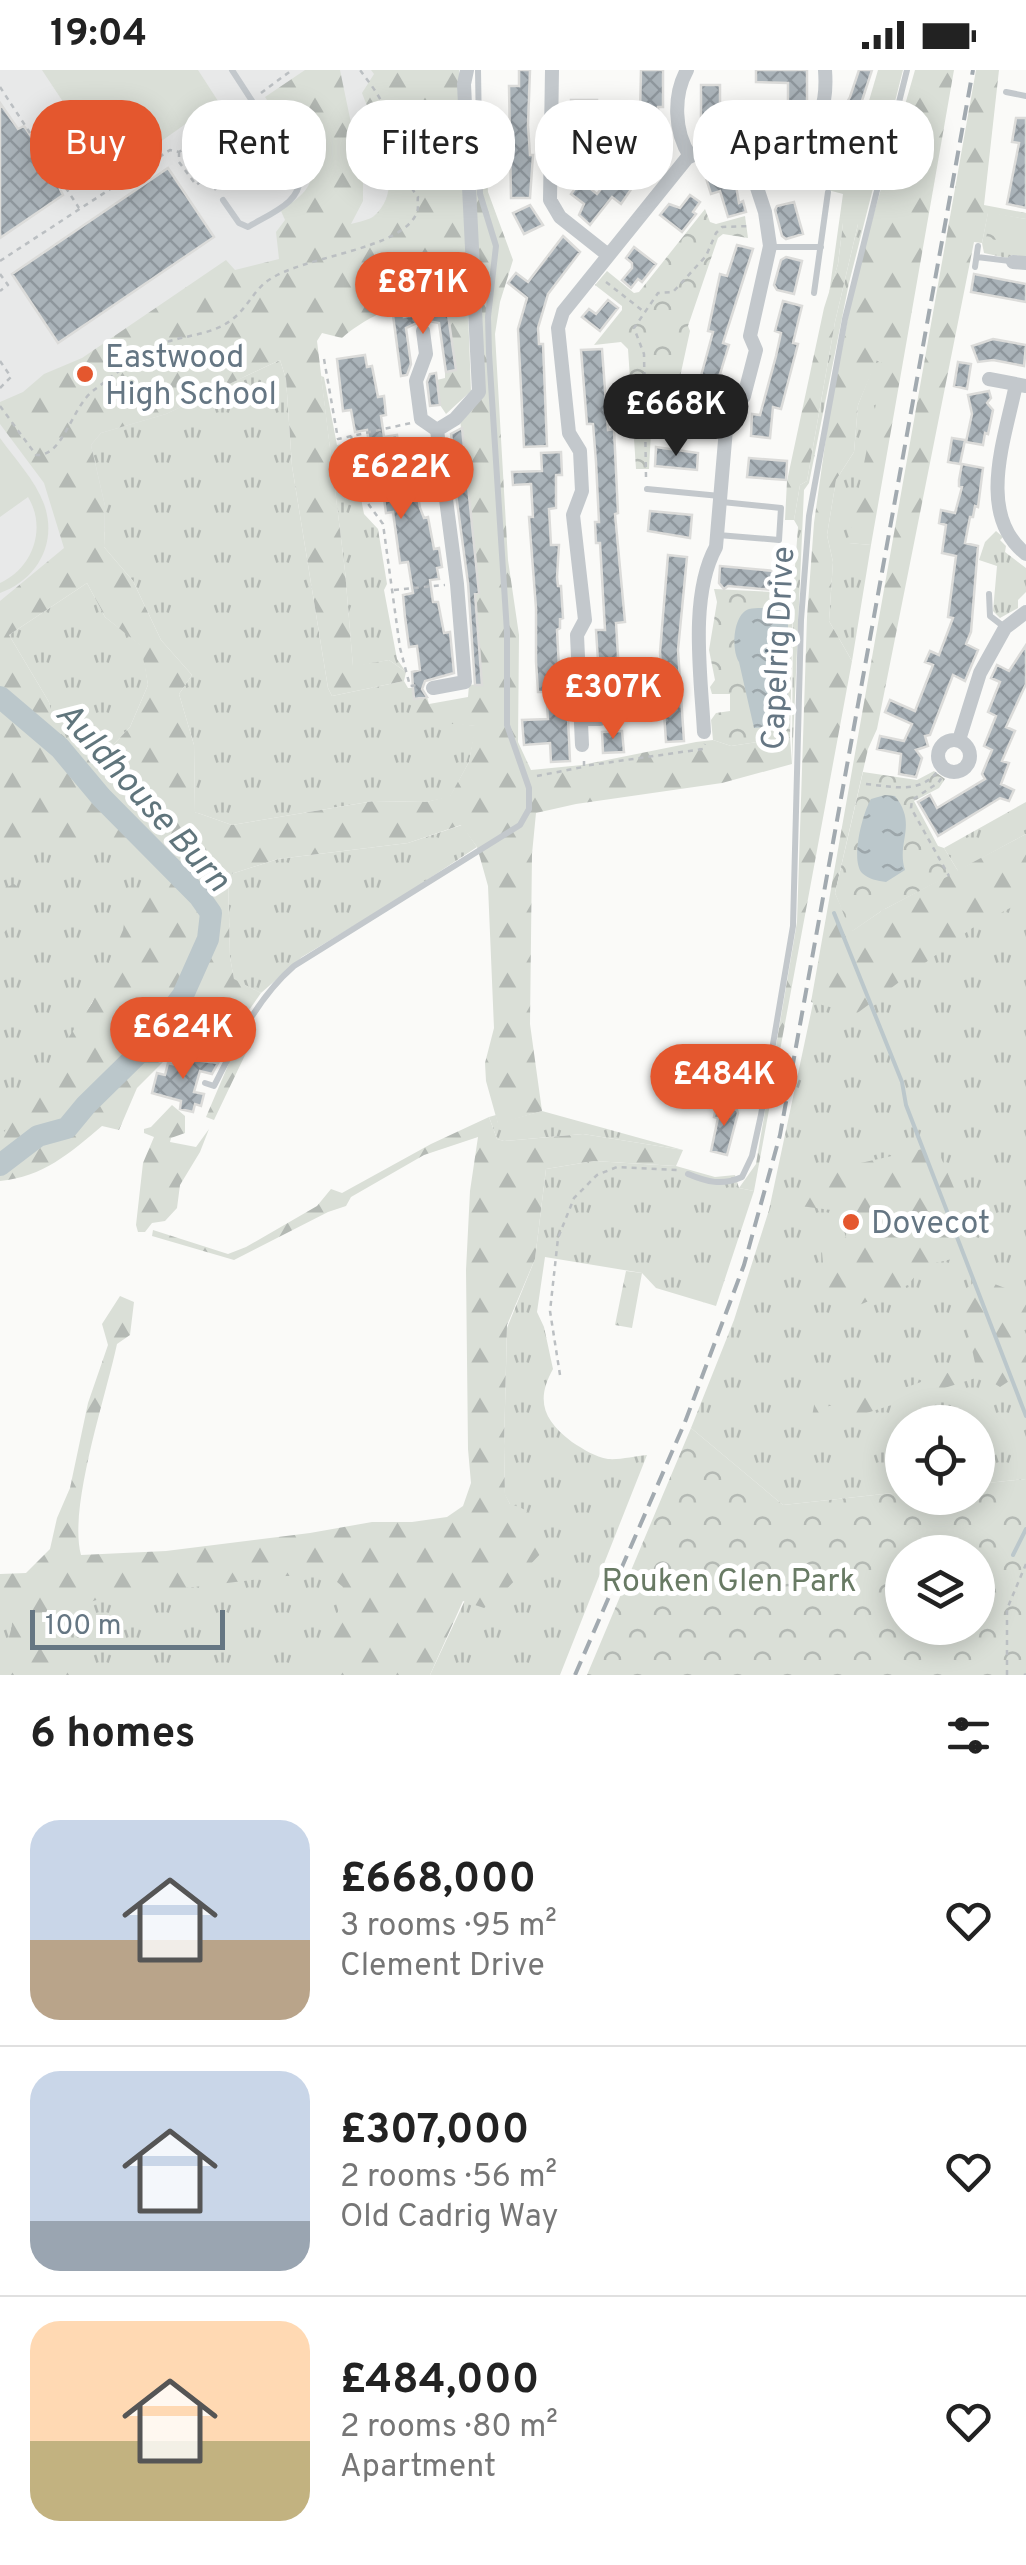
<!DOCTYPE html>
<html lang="en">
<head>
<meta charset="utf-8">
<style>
  :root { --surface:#fff; --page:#f6f6f6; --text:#222; --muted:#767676; --line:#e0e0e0; --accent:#e4572e }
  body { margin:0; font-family:Overpass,sans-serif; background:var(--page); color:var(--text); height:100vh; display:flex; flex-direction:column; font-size:38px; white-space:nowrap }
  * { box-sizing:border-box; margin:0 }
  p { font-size:32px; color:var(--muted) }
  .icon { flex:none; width:55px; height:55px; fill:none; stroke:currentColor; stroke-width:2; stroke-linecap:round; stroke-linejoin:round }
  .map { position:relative; height:1605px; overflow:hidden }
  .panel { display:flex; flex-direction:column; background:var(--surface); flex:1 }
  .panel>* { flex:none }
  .hud { position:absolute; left:30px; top:30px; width:968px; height:90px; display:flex; gap:20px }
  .tools { position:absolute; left:885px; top:1335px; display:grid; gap:20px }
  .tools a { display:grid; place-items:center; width:110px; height:110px; border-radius:50%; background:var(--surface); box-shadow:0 5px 25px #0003; font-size:50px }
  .scale { position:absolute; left:30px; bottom:25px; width:195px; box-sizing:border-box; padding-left:10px; border:5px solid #657683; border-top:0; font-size:28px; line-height:35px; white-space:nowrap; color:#657683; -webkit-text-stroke:8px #fff; paint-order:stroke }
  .price { position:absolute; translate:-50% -85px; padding:0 22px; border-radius:35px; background:var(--accent); color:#fff; font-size:32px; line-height:65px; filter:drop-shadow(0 2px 5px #0008) }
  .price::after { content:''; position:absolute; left:50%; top:60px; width:30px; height:22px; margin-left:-15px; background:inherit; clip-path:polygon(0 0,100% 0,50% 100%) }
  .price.current { background:#222; color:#fff }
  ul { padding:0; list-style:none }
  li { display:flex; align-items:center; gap:30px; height:250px; padding:0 30px }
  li+li { border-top:2px solid var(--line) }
  li span { display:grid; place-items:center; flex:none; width:280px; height:200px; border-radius:30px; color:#555 }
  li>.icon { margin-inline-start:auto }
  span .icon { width:120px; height:120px; fill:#fffc; stroke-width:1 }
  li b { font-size:42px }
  h2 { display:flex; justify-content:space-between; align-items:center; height:120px; padding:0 30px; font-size:42px }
  .chip { padding:0 35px; border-radius:40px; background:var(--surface); box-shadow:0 5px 25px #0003; font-size:35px; line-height:90px }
  .chip.current { background:var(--accent); color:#fff }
  .status { display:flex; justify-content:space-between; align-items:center; height:70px; padding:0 50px; background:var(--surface); direction:ltr }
  .status svg { height:28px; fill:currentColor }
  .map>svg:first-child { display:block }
</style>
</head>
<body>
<div class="status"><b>19:04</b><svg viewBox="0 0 49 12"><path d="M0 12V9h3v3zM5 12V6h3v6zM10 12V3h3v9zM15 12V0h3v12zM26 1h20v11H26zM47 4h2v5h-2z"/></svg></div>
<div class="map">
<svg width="1026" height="1605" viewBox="0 0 1026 1605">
  <defs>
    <pattern id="grass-tufts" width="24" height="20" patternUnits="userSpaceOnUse" patternTransform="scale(2.5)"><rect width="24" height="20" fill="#dadfd7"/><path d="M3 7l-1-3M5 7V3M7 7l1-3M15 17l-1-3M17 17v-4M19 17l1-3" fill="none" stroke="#b4b9b4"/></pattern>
    <pattern id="forest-firs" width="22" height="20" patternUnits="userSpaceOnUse" patternTransform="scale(2.5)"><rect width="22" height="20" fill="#dadfd7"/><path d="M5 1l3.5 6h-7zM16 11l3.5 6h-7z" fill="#b4b9b4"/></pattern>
    <pattern id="park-crowns" width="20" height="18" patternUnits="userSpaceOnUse" patternTransform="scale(2.5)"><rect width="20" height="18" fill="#dadfd7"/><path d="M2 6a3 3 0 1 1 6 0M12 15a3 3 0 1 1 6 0" fill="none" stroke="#b4b9b4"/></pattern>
    <pattern id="water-ripples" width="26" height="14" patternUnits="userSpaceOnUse" patternTransform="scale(2.5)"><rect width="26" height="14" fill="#bbc7cb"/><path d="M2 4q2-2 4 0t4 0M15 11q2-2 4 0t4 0" fill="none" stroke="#9ca6aa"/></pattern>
    <pattern id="building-cross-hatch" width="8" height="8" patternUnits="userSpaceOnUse" patternTransform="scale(2.5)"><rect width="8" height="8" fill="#aab3b9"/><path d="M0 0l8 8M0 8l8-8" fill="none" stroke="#8e969c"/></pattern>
  </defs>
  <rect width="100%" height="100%" fill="#fafaf8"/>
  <path fill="#e8e9e9" d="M0 0H431L454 125 307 237 91 477 0 562Z"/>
  <path fill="url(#grass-tufts)" d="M878 0H903L849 213 809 413 804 420 792 694 793 523 798 457 794 450 800 415 807 411 835 252 858 154 843 153 838 194 829 224 843 124 824 119 840 111 841 105 819 63 825 55C833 64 848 68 859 65Z
    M988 142 1026 149V187L1012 185 1007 188 984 183 982 173Z
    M280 290 286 309 292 396 328 618 332 626 404 611 408 618H413L414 629 447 652 476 656 469 692 450 727 426 732 374 731 232 755 195 742 194 675 179 624 192 605 161 570 133 511 104 477 105 436 91 375 101 363 166 344Z
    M876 290 885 293 849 473 871 475 852 591 829 551 833 492 827 465 836 410 854 382 858 335Z
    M321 306 324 307 337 375 350 372 364 444 378 459 387 514 384 520 397 589 406 602 389 590 353 597 345 501Z
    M996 461 1003 467 1000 470 1006 476 1005 482 1026 498V522L1018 530V538L1000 548 993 541 997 496 979 490 985 472Z
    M87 513 105 547 142 576 148 615 130 657 96 693 53 658 49 632 9 565Z
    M0 652 181 780 0 1090Z
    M1026 732V764L958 801 944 778Z
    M462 755 477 777 395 831 302 887 261 923 234 910 230 887 228 805 278 789 408 773Z
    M1026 786V1409L978 1414V1352H902V1422L783 1435 691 1358 734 1250 769 1140 819 905Z
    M542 1041 683 1080 583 1064 504 1071 497 1069 489 1047 496 1045 498 1053Z
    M594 1091 676 1096 715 1107 735 1105 739 1118 754 1121 716 1236 656 1218 642 1203 545 1187 537 1242 544 1257 553 1299C535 1331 544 1351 572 1372 583 1379 595 1387 608 1389 620 1390 635 1386 647 1385L560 1605H430L510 1434 505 1425 504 1376 507 1258 535 1189 546 1099Z
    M461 1470 390 1605H0V1508Z"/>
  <path fill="url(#forest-firs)" fill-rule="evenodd" d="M305 0H340L363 111V131L351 154C358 152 369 150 374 146 409 116 374 56 362 23L374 4 371 0H459L471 321 446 344 440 335 437 310 445 308V302L456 300 447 232C421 219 362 249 342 268L322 263 317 271 345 501 353 596 389 590 406 602 404 611 332 626 328 618 292 396 286 309 280 290 166 344 101 363 91 375 105 436 104 477 133 511 161 570 192 605 179 624 194 675 195 742 232 755 374 731 426 732 450 726 469 692 475 656 410 650 414 629 427 627 429 634 468 627 469 615 482 614 475 524 479 523 460 349 484 326 474 88H486L488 122 513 190 500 232 495 264 508 490 519 565 518 672 531 700 582 695 696 672 713 670 731 676 790 667 792 694 722 713 576 734 536 743 532 784 530 954 542 1041 498 1054 486 1011 485 993 494 958 488 816 477 777 461 755 408 773 278 789 228 805 230 887 234 909 261 923 247 943H230L217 968 246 983 214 1050 206 1047 229 993 175 980 137 1018 119 1060 102 1056C70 1083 43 1107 0 1111V1068L92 933 123 860 129 823 143 815 155 793 140 778 90 773 7 779 0 776V531L64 478 44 413 0 354V332L23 322 44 304 82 288 226 190 235 200 279 189 276 162 285 150 281 141C297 128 312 121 312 100L265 27ZM87 513 105 547 141 576 148 615 130 657 96 693 54 658 49 632 9 565Z
    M915 0H954L871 475 848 473 884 294 877 290 858 335 854 382 836 410 827 465 833 492 829 551 852 591 754 1121 739 1118 756 1094 797 852 807 547 814 453 829 346 856 206Z
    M976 0H999L984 135 1026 143V149L988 143 982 173 974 172 877 659 868 679 835 823 852 861 883 840 1026 764V830L975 856 856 944 811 932Z
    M849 144 858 154 835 252 807 411 800 415 794 450H785L787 411 824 238 838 194 843 153Z
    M14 814 23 821 19 843 0 868V820Z
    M172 1035 185 1046V1063L171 1068 170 1072 196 1077 209 1059 200 1082 180 1115 177 1138 165 1151 152 1153 145 1162H138L136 1155 143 1093 154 1067 144 1063V1059L151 1057Z
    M489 1047 497 1069 504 1071 583 1064 683 1080 676 1096 594 1091 546 1099 535 1189 507 1255 504 1376 505 1424 510 1434C534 1441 541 1451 548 1476L498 1528 484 1538 463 1531 430 1605H325L343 1517 330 1506H286L103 1528 64 1540 52 1574 70 1605H0V1569L8 1570C14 1553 15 1542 0 1531V1504L26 1503 50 1479 57 1448 70 1418 88 1333 108 1275 102 1254 120 1226 134 1232 130 1265 117 1274C106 1326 68 1438 81 1485L166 1481 310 1463 372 1452H412L447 1447 463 1436 471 1413 468 1379 466 1200 470 1121 478 1067 424 1085 351 1127 346 1136 328 1142 234 1190 152 1166 153 1160 228 1184 246 1177 317 1136 331 1119 342 1123 431 1074Z
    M936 1076 973 1162 952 1189 923 1196 908 1215 842 1242 825 1213 822 1182 846 1167 847 1142 800 1136 803 1106Z
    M626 1201 642 1203 632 1258 615 1255Z
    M979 1208 1026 1226V1252L1021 1253 1026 1264V1300L1000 1317 982 1306 848 1349 811 1352 819 1308 828 1307 825 1337 904 1318 975 1293 960 1224Z"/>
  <path fill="url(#park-crowns)" fill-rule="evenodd" d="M705 139 710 152 716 154 745 146 748 168 723 164 718 168 688 256 690 261 680 307 671 309 666 357H656L651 362 649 399H636L628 279 621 272 594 275 622 240V236L595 215 607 201 634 223 639 222Z
    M990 148 1026 155V176L986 168Z
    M714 519 793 523 790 667 731 676 713 670 711 650 716 643 730 641V624H712L710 617 715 610 709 580 717 532Z
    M934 701 945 709 939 718 914 731 938 776 944 778 958 801 883 840 851 862 835 823 863 702 917 710Z
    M691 1358 783 1435 902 1422V1428H978V1414L1026 1409V1605H587ZM902 1482H978V1558H902Z"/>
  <path fill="#dadfd7" d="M42 0H198L218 31 112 106Z
    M0 368C15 389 35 410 44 434 58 473 37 510 0 523V513C33 498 47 458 28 427L0 447Z"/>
  <path fill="url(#water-ripples)" d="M783 538 788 542V650L781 656 754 658 739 592C731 580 733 544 749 539 759 537 773 539 783 538Z
    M885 725 895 726C918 755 896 772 905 800L886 812C878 811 868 809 862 803 850 790 863 742 871 729Z"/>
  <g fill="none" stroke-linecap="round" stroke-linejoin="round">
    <path stroke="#bbc7cb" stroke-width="4" d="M834 843 902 1012 906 1035 1026 1346
      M1013 1485 1026 1459"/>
    <path stroke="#bbc7cb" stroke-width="22" d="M0 627 60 678 101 727 199 826 211 843 208 869 183 925 141 981 86 1035 67 1058 38 1066 0 1095"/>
  </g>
  <path fill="url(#building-cross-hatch)" stroke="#dcdcda" stroke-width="2.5" d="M519 0H530L528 55 530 85H533L530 128H511L509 16H519Z
    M641 0H663V37H658L659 96H647L621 134 612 127 590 155 579 145 584 134 571 124 581 111 597 124 616 100 622 106 640 83 641 66H635V44H640Z
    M756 0H807V41H788V13L756 12Z
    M859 0H872L856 49 836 42 839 32 846 34 850 27Z
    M701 15H720V66L701 65Z
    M571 30H597V54H591L590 84H584L583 98H570Z
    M0 33 18 59 24 56 39 78 36 80 62 118 60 119 63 125 0 168Z
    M743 34H766V40H783V52L742 54Z
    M1016 48H1026V138L1007 134 1019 73 1012 72Z
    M825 77 831 94 769 115 764 97 811 85 810 83Z
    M732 93 739 133 743 131 746 142 728 147 720 121 711 124 706 108 712 106 710 99Z
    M168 98 214 167 58 273 12 204Z
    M690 125 700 132 693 142 696 144 682 162 660 145 669 134 680 138Z
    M794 132 803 164 786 169 782 166 775 140 777 136Z
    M530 135 543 155 524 164 513 143Z
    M563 166 580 182 548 224 538 258 539 274H543L547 376 524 377 518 259 527 228 508 213 516 203 528 212Z
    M737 175 753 179 723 273 729 275 724 291 717 314 710 312 702 341 704 358 687 357 692 315 698 317 713 262 708 261 720 204 727 206Z
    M634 177 656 194 642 212 638 209 631 218 622 210 632 198V193L626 188Z
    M786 187 802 191 794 224 777 220 774 215 781 190Z
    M974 204 1026 214V232L971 222Z
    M608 230 618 238 600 261 582 247 589 239 596 244Z
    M783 231 802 236 793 273 798 274 781 339 773 337 770 368 751 366 752 344 760 345 776 286 781 263 775 261Z
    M447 238 456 300 446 302 439 253 423 250 406 258 411 294 407 305 401 306 393 245 404 243V247Z
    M993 269 1026 275 1024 296 993 290 978 292 972 276Z
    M602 279 608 360 614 359 618 443 615 444 625 552 616 553 621 635 601 637 596 560H605L600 473H596L595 452H599L596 392 593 354H587L581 280Z
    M365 285 367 297 372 296 378 327 384 326 386 345 381 346 384 367 397 365 399 377 404 376 410 408 415 407 420 438 424 448 428 447 434 479 439 478 442 497 437 498 439 509 430 510 433 532H438L444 563 450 562 454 603 425 611 422 619 427 627 414 629 413 618 412 602 420 600 417 576 409 577 405 547 403 525 413 523 408 492 400 493 393 442 386 443 383 421 376 422 367 360 355 362 351 340 343 341 337 289Z
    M958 292 971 294 967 319 954 316Z
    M436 303 440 335 430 336 427 312 430 304Z
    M989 321 991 328 987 333 993 340 988 364 985 363 983 375 966 372 972 344 968 325Z
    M462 358 479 523 475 524 482 615H475L468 513 453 402H456L451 364Z
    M952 368 965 370 960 394 948 392Z
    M656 377 698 383 697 400 655 396Z
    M561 382 562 405H556V438L549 439 551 475H559L557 507 558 516H561L563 548 560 549V558L557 560 559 598 561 629 567 628 570 691 551 692 550 673 524 675 522 650 548 649 546 622H538L536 592V538L529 447H533L531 414 513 415 512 402 542 401 541 383Z
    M749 388 787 391 786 410 747 407Z
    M962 394 983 398 978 437 975 436 973 447H970L965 473 978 476 971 562 966 574 978 580 965 611 953 605 930 665 925 666 928 676 916 680 922 688 916 707 899 704 901 684 877 679 880 666 904 671 912 654 885 642 890 630 915 641 933 595 925 592 930 581 939 585 953 548 948 547 956 486 942 483 946 455 939 453 941 440 955 443 962 417 959 416V410Z
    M650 441 692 445 690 468 648 461Z
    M668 485 687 487 678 580 684 671 666 672 660 582Z
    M720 496 785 502 784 519 778 524 774 520 728 516 724 519 719 513Z
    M1026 575V614L1006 657 1015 661 1002 691 1009 693 1001 714 1014 720 1009 731 1000 728 938 766 918 732 930 725 937 738 985 709 982 704 992 680 984 676 996 646 988 642 1000 612 991 608 997 595 1009 601Z
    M622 661 624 682 603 683 602 662Z
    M178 988 218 993 212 1004 200 1001 194 1022 204 1024 201 1036 195 1034 193 1042 180 1039 181 1031 152 1023 157 1003 165 1005 168 993 176 995Z
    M722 1036 737 1040 738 1043 727 1085 711 1081 718 1048 714 1047 716 1037Z"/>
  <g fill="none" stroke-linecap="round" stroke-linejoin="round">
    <path stroke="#bbbfc2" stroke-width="2.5" stroke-dasharray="5 5" stroke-linecap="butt" d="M0 17 79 138
      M261 23 292 0
      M823 63 839 76
      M179 82V92L196 115 206 108
      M216 120 207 107 267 69
      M0 191 170 80 179 82 243 37
      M0 204 8 215 0 221
      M606 212 643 241
      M324 289 338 369 411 353
      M0 291 11 307 0 318
      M0 336 36 385C64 387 71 337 94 320 115 305 140 282 164 273 185 265 211 265 230 251 246 240 253 222 266 212 301 185 403 181 417 142 419 137 417 132 418 127 395 98 396 67 383 35 378 23 368 11 360 0
      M351 366 369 435 383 454 400 578 410 616 418 615
      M646 407 644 284 634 258 658 223 673 222 706 186 716 163 722 157 751 156
      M394 520 445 515
      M584 691V696L703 679 705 674
      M947 700 938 713 912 730 911 738 949 806
      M537 706 583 697
      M866 714C896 717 924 725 941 696
      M560 1305 550 1241 558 1168 574 1128 597 1105 617 1097 677 1100
      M1007 1605V1539L1026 1494
      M1024 1605 1026 1604"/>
    <path stroke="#c3c8cc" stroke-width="6" d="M1006 22 1026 26
      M223 130 239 153 248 157C269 144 305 132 299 103L232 0
      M773 177H821
      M977 187 1010 191
      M975 197 978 176
      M814 223 828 122
      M647 419 720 426
      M718 465 779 470 781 438 722 432
      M989 524 990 546 1003 556
      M205 1013 214 1016C236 973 257 928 294 896L520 755 529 739V718L507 655V562L489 283 488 247 496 176 480 124 478 0
      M688 1104C707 1112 722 1116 742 1107L752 1086 761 1045 793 856 801 550 809 446 845 249 907 0"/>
    <path stroke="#c3c8cc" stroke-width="14" d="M552 0 550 130 560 147 608 185
      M687 0C673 25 674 62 690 86
      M1013 192 1026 193
      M423 261 426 284 416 311 421 349 437 360
      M989 309 1026 316
      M1016 314C1006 366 975 444 1026 484
      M433 618 465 612 457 514 437 360 455 349 479 322 464 14 467 0
      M581 649H600
      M704 662C701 607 689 526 716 477L727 347 744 326 756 280 750 266 770 176 765 142 744 78
      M959 670 980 603 1005 558 1026 542
      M938 686a16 16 0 1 1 32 0a16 16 0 1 1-32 0Z
      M582 675 577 565 585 550 573 445 582 421 580 381 569 363 558 258 563 242 687 88C742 59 833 105 825 0"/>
    <path stroke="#a2aab0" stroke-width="4" stroke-dasharray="15 8" stroke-linecap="butt" d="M575 1605 685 1352 744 1195 780 1065 973 0"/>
  </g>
  <g fill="#e4572e" stroke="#fff" stroke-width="4">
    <circle cx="85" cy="304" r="10"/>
    <circle cx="851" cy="1152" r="10"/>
  </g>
  <g text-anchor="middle" stroke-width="10" stroke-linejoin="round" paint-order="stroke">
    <g font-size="32" fill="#657683" stroke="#fff" text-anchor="start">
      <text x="105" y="297">Eastwood<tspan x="105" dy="37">High School</tspan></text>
      <text x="871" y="1163">Dovecot</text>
    </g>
    <g font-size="32" fill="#657683" stroke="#fff">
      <text transform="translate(777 578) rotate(-87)" y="11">Capelrig Drive</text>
    </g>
    <g font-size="32" fill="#687a64" stroke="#fff">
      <text x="729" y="1521">Rouken Glen Park</text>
    </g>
    <g font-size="35" font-style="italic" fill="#60757c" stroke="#fff">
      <text transform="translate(144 726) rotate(48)" y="12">Auldhouse Burn</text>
    </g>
  </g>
</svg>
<div class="tools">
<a><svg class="icon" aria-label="locate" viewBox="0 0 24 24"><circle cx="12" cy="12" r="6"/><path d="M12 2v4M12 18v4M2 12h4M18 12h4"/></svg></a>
<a><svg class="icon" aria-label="layers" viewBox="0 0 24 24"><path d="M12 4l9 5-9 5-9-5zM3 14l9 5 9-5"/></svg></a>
</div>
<div class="scale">100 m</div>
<b class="price" style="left:423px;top:267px">£871K</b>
<b class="price current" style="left:676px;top:389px">£668K</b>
<b class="price" style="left:401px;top:452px">£622K</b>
<b class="price" style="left:613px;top:672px">£307K</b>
<b class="price" style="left:183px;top:1012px">£624K</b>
<b class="price" style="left:724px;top:1059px">£484K</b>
<div class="hud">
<a class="chip current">Buy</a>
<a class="chip">Rent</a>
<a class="chip">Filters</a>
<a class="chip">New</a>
<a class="chip">Apartment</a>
</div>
</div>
<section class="panel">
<h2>6 homes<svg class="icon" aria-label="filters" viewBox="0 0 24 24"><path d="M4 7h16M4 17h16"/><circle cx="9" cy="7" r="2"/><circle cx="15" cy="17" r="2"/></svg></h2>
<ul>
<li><span style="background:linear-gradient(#c9d6e8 60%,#b9a48a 0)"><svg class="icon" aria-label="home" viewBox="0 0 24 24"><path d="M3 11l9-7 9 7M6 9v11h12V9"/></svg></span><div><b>£668,000</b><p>3 rooms · 95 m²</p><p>Clement Drive</p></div><svg class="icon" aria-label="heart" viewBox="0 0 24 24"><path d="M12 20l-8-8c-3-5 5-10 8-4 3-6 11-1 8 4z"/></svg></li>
<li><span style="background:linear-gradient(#c9d6e8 75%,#9aa5b1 0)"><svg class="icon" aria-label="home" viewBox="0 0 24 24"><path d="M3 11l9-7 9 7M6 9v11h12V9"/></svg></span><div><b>£307,000</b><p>2 rooms · 56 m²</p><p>Old Cadrig Way</p></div><svg class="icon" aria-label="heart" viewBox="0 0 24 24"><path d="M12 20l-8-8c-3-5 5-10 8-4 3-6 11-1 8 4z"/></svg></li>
<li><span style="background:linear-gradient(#ffd9b3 60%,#c2b280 0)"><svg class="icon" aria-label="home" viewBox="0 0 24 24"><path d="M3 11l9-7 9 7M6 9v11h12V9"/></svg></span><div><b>£484,000</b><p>2 rooms · 80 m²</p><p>Apartment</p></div><svg class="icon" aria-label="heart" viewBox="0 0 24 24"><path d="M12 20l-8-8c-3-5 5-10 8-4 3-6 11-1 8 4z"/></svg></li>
</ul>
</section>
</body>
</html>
